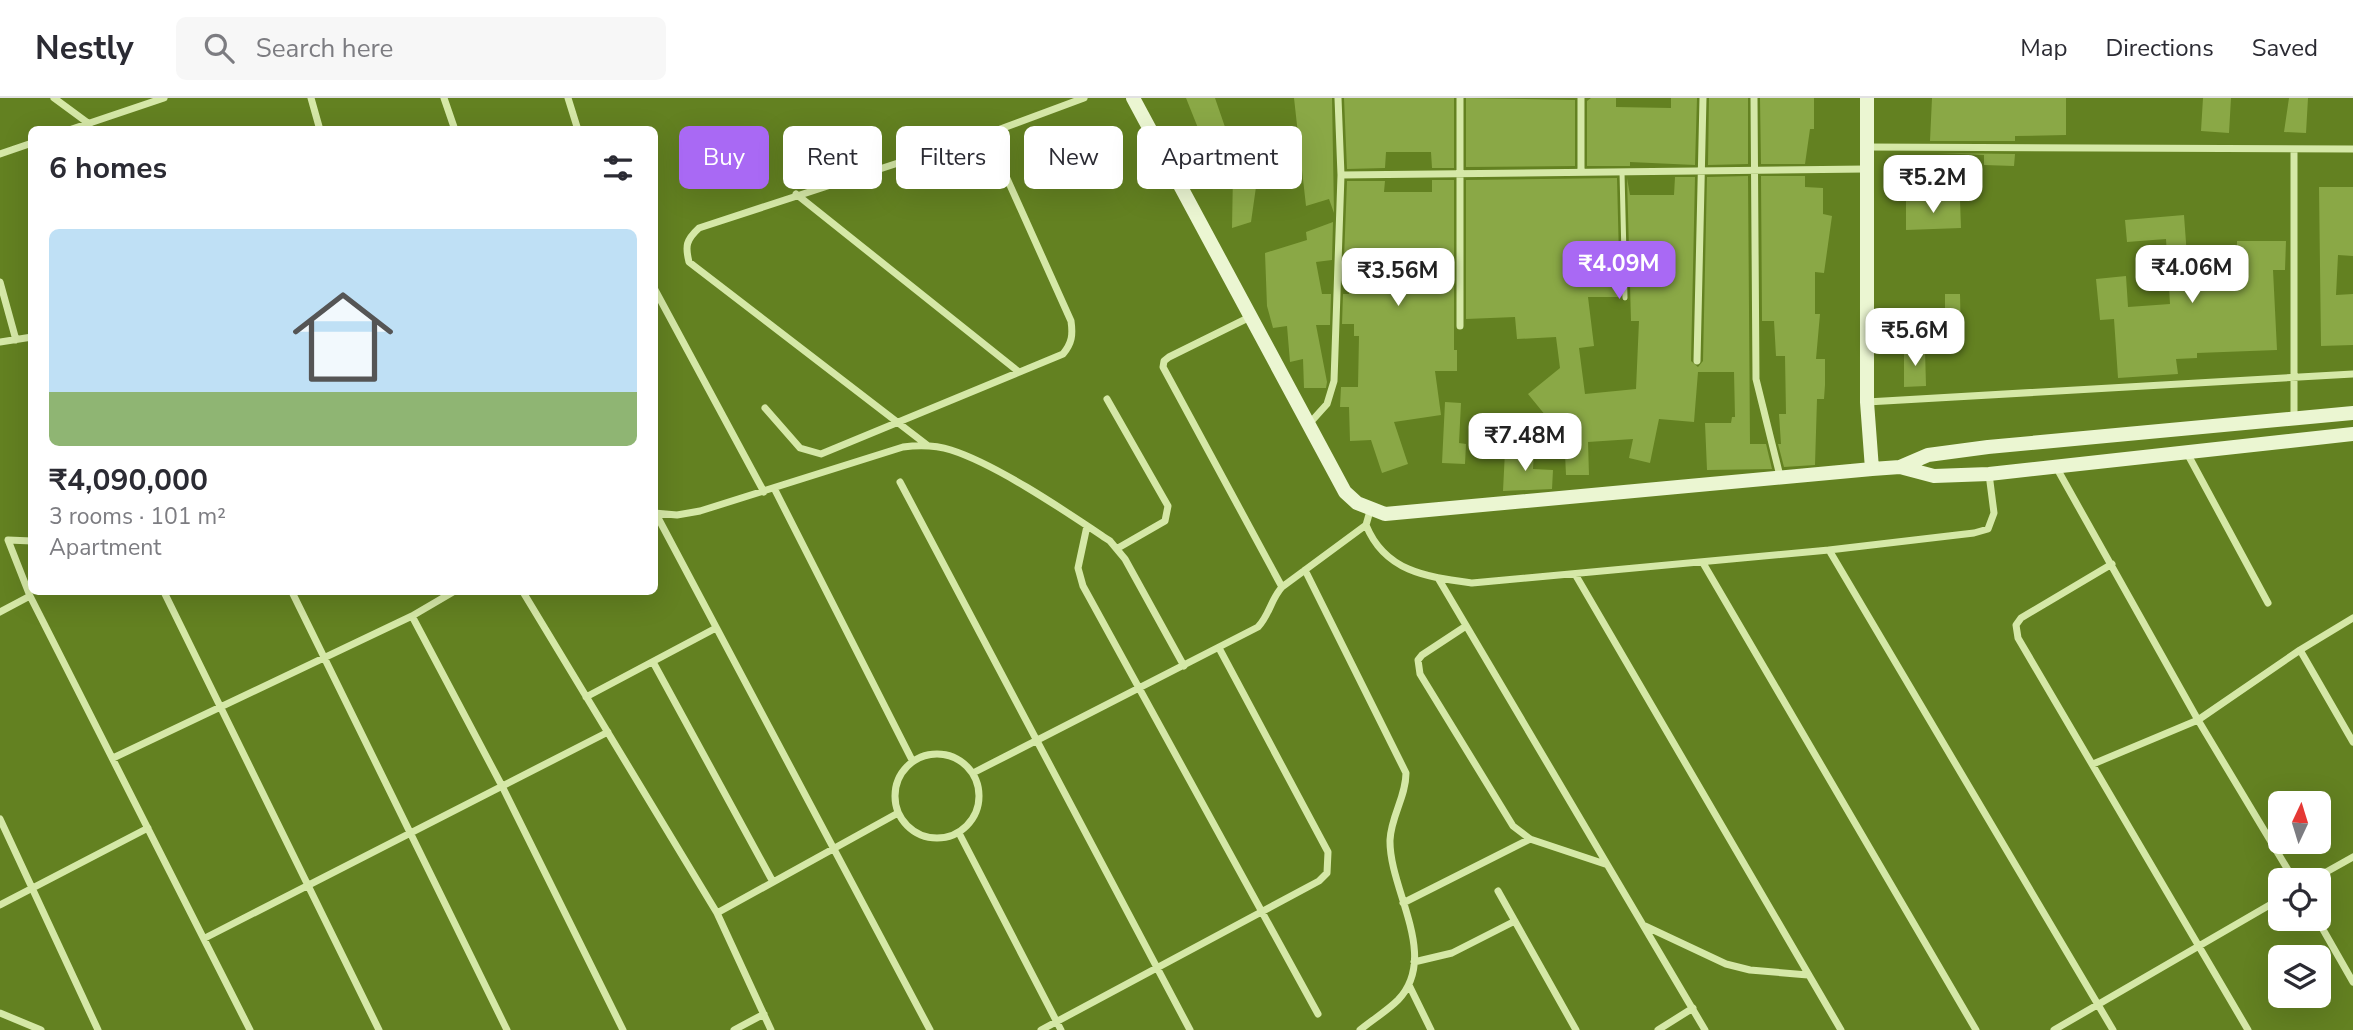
<!DOCTYPE html>
<html lang="en">
<head>
<meta charset="utf-8">
<style>
  :root { --surface:#fff; --page:#f7f7f7; --text:#2b2b33; --muted:#7c7c81; --line:#e1e1e2; --accent:#a969f4 }
  body { margin:0; font-family:"Nunito Sans",sans-serif; background:var(--page); color:var(--text); height:100vh; display:flex; flex-direction:column; font-size:26px; white-space:nowrap }
  * { box-sizing:border-box; margin:0 }
  p { font-size:23px; color:var(--muted) }
  .icon { flex:none; width:38px; height:38px; fill:none; stroke:currentColor; stroke-width:2; stroke-linecap:round; stroke-linejoin:round }
  .map { position:relative; flex:1; overflow:hidden }
  .details { position:absolute; left:28px; top:28px; width:630px; height:469px; display:flex; flex-direction:column; background:var(--surface); border-radius:10px; box-shadow:0 7px 28px #0002 }
  .details>* { flex:none }
  .hud { position:absolute; left:679px; top:28px; width:665px; height:63px; display:flex; gap:14px }
  .needle { width:46px; rotate:4deg }
  .buttons { position:absolute; left:2268px; top:693px; display:grid; gap:14px }
  .buttons a { display:grid; place-items:center; width:63px; height:63px; border-radius:10px; background:var(--surface); box-shadow:0 7px 28px #0002; font-size:35px }
  .price { position:absolute; translate:-50% -60px; padding:0 16px; border-radius:14px; background:#fff; color:#222; font-size:23px; line-height:46px; filter:drop-shadow(0 2px 4px #0008) }
  .price::after { content:''; position:absolute; left:50%; top:42px; width:21px; height:16px; margin-left:-10px; background:inherit; clip-path:polygon(0 0,100% 0,50% 100%) }
  .price.on { background:var(--accent); color:#fff }
  ul { padding:0; list-style:none }
  li { display:grid; align-content:center; gap:14px; height:371px; padding:0 21px }
  li+li { border-top:2px solid var(--line) }
  li span { display:grid; place-items:center; height:217px; border-radius:10px; color:#555 }
  li>.icon { margin-inline-start:auto }
  span .icon { width:126px; height:126px; fill:#fffc; stroke-width:1 }
  li b { font-size:30px }
  h2 { display:flex; justify-content:space-between; align-items:center; height:84px; padding:0 21px; font-size:30px }
  .chip { padding:0 24px; border-radius:10px; background:var(--surface); box-shadow:0 7px 28px #0002; font-size:24px; line-height:63px }
  .chip.on { background:var(--accent); color:#fff }
  header { display:flex; align-items:center; gap:42px; box-sizing:border-box; height:98px; padding:0 35px; background:var(--surface); border-bottom:2px solid var(--line) }
  header strong { font-size:33px }
  nav { display:flex; gap:38px; margin-inline-start:auto; font-size:24px }
  .search { width:490px; height:63px; background:var(--page); display:flex; align-items:center; gap:18px; box-sizing:border-box; padding:0 24px; border-radius:10px; color:var(--muted); font-size:26px }
  .map>svg:first-child { display:block }
</style>
</head>
<body>
<header>
<strong>Nestly</strong>
<div class="search"><svg class="icon" aria-label="search" viewBox="0 0 24 24"><circle cx="10" cy="10" r="6"/><path d="M15 15l6 6"/></svg>Search here</div>
<nav><a>Map</a><a>Directions</a><a>Saved</a></nav>
</header>
<div class="map">
<svg width="2353" height="932" viewBox="0 0 2353 932">
  <rect width="100%" height="100%" fill="#638121"/>
  <path fill="#8aa846" d="M1186 0H1215L1225 29 1217 32 1222 47 1198 56 1190 33 1198 30Z
    M1294 0H1332L1334 115 1329 101 1306 108Z
    M1344 0H1454V70H1432L1431 54H1386L1385 70 1347 71Z
    M1466 0 1575 2V68L1466 69Z
    M1591 0H1616V9L1671 10V0H1697L1695 67 1630 64V68H1587V3Z
    M1709 0H1748V66L1708 67Z
    M1760 0H1814V31H1810L1805 66H1761Z
    M1932 0H2066V37L2015 38V43H1930Z
    M2203 0H2231L2229 35 2201 33Z
    M2289 0H2308L2306 35 2284 34Z
    M1937 55 2015 56 2014 68 1984 67V57Z
    M1233 75H1258L1251 124 1232 130Z
    M1748 78 1750 346H1766L1772 371 1707 372 1705 325H1731L1732 319H1735L1734 274H1698L1694 324 1659 321 1650 365 1629 360 1633 341 1588 344 1589 377H1566L1565 356H1577L1528 296 1560 270 1556 239 1517 241 1515 219 1466 221V82L1617 80 1620 199H1588L1594 248 1579 250 1585 296 1636 291 1639 223H1631L1627 80 1630 97H1674L1675 79H1695L1691 263 1698 269 1703 263 1707 79Z
    M1761 78H1805V89L1823 90V116L1832 118 1824 175 1815 174V216H1820L1816 261H1825V287L1824 301H1817L1815 367 1784 369 1778 346H1781L1779 316H1786L1785 258H1776L1774 223H1762Z
    M1432 82H1454V252H1457V273H1435L1441 317 1394 324 1408 366 1382 375 1371 342 1350 343 1349 309H1340L1341 289H1358L1359 238H1354V226H1342L1343 196H1349L1350 160 1344 161 1347 83H1385L1384 94H1432Z
    M2319 89H2353V158L2338 157 2336 197 2353 196V247L2321 248Z
    M1960 102 1961 130 1906 132V103Z
    M2184 117 2188 172 2200 171 2201 190 2236 188 2237 143H2286L2285 172H2273L2277 252 2197 255V260L2176 261 2178 276 2118 280 2114 221 2100 222 2096 181 2126 178 2128 209 2170 206 2166 141 2127 144 2125 122Z
    M1333 124 1332 162 1316 164 1322 196H1331L1330 227H1316L1327 284 1326 290H1304L1303 261 1290 264 1287 228 1273 230 1267 208 1265 155 1307 142 1306 134Z
    M1945 196H1960L1961 240H1945Z
    M1925 251 1926 288 1904 289V252Z
    M1445 304 1461 305 1459 345 1466 346 1465 366 1442 365Z
    M1505 353 1534 355 1533 371 1553 372 1552 391 1503 393Z"/>
  <g fill="none" stroke-linecap="round" stroke-linejoin="round">
    <path stroke="#d5e8a7" stroke-width="5" d="M1622 74 1625 200"/>
    <path stroke="#d5e8a7" stroke-width="7" d="M54 0 88 25 90 32
      M311 0 320 32
      M444 0 455 32
      M568 0 578 32
      M1581 0V74
      M1754 0 1756 281 1780 378
      M69 32 164 0
      M1867 49 2353 51
      M2294 51V321
      M0 56 32 45
      M1341 77 1866 71
      M796 96 1019 274
      M0 184 16 242
      M654 190 764 394
      M1250 219 1169 259 1164 263 1163 269 1282 489
      M1460 228V0
      M0 244 32 239
      M1697 263 1703 0
      M1107 301 1168 408 1165 423 1118 450
      M1867 304 2353 276
      M765 310 800 350 821 356 1063 256C1072 245 1073 237 1071 223L987 36
      M1309 326 1327 306 1334 283 1341 77 1338 0
      M927 347 689 164C685 148 686 142 699 130L987 36 1084 0
      M2187 355 2268 505
      M2055 367 2198 622 2294 782
      M900 384 1190 932
      M774 390 912 662
      M1370 413 1366 427C1385 474 1427 479 1472 485L1829 452 2113 932
      M654 415 677 417 700 413 903 349C920 347 935 347 951 352 998 367 1068 415 1110 443L1125 461 1184 568
      M656 416 930 932
      M1087 428 1078 470 1083 488 1318 916
      M32 443 8 442 30 498 250 932
      M1829 452 1974 435 1988 431 1994 415 1989 376
      M1703 465 1976 932
      M2112 466 2021 520 2016 527 2018 540 2248 932
      M1305 472 1406 675C1406 699 1391 718 1390 742 1389 792 1440 858 1398 902 1387 913 1372 922 1360 932
      M1575 476 1841 932
      M1438 480 1705 932
      M164 494 379 932
      M292 494 507 932
      M523 494 717 815 771 932
      M0 514 30 498
      M412 518 453 494
      M1466 528 1422 557 1418 562 1420 576 1513 728 1530 741 1605 766
      M2300 552 2353 644
      M653 564 773 784
      M586 599 716 530
      M895 698a42 42 0 1 1 84 0a42 42 0 1 1-84 0Z
      M113 660 412 518 502 688 623 932
      M2093 666 2198 622 2300 552 2353 520
      M973 675 1258 529C1269 518 1271 501 1282 489L1366 427
      M0 721 98 932
      M959 735 1061 932
      M2312 782 2353 759
      M1498 793 1576 932
      M1403 805 1530 741
      M0 807 148 730
      M717 815 898 715
      M2317 821 2353 884
      M1645 828 1726 866 1750 872 1808 877
      M205 840 608 634
      M1414 864 1452 855 1515 823
      M1409 887 1431 932
      M0 915 41 932
      M734 932 764 916
      M1041 932 1319 783 1327 775 1328 754 1219 550
      M1658 932 1693 910
      M2054 932 2280 801"/>
    <path stroke="#ebf6d2" stroke-width="14" d="M1133 0 1345 394 1357 405 1385 416 1872 371
      M1867 0V304L1872 371 1900 369 1934 378 1989 376 2353 336
      M1900 369 1928 357 1988 349 2353 315"/>
  </g>
</svg>
<div class="buttons">
<a><svg class="needle" viewBox="-14 -14 28 28"><path d="M0-13l5 13h-10z" fill="#e53935"/><path d="M0 13l5-13h-10z" fill="#7c7c81"/></svg></a>
<a><svg class="icon" aria-label="locate" viewBox="0 0 24 24"><circle cx="12" cy="12" r="6"/><path d="M12 2v4M12 18v4M2 12h4M18 12h4"/></svg></a>
<a><svg class="icon" aria-label="layers" viewBox="0 0 24 24"><path d="M12 4l9 5-9 5-9-5zM3 14l9 5 9-5"/></svg></a>
</div>
<b class="price" style="left:1933px;top:117px">₹5.2M</b>
<b class="price on" style="left:1619px;top:203px">₹4.09M</b>
<b class="price" style="left:2192px;top:207px">₹4.06M</b>
<b class="price" style="left:1398px;top:210px">₹3.56M</b>
<b class="price" style="left:1915px;top:270px">₹5.6M</b>
<b class="price" style="left:1525px;top:375px">₹7.48M</b>
<div class="hud">
<a class="chip on">Buy</a>
<a class="chip">Rent</a>
<a class="chip">Filters</a>
<a class="chip">New</a>
<a class="chip">Apartment</a>
</div>
<section class="details">
<h2>6 homes<svg class="icon" aria-label="filters" viewBox="0 0 24 24"><path d="M4 7h16M4 17h16"/><circle cx="9" cy="7" r="2"/><circle cx="15" cy="17" r="2"/></svg></h2>
<ul>
<li><span style="background:linear-gradient(#bfe0f5 75%,#8fb573 0)"><svg class="icon" aria-label="home" viewBox="0 0 24 24"><path d="M3 11l9-7 9 7M6 9v11h12V9"/></svg></span><div><b>₹4,090,000</b><p>3 rooms · 101 m²</p><p>Apartment</p></div></li>
</ul>
</section>
</div>
</body>
</html>
